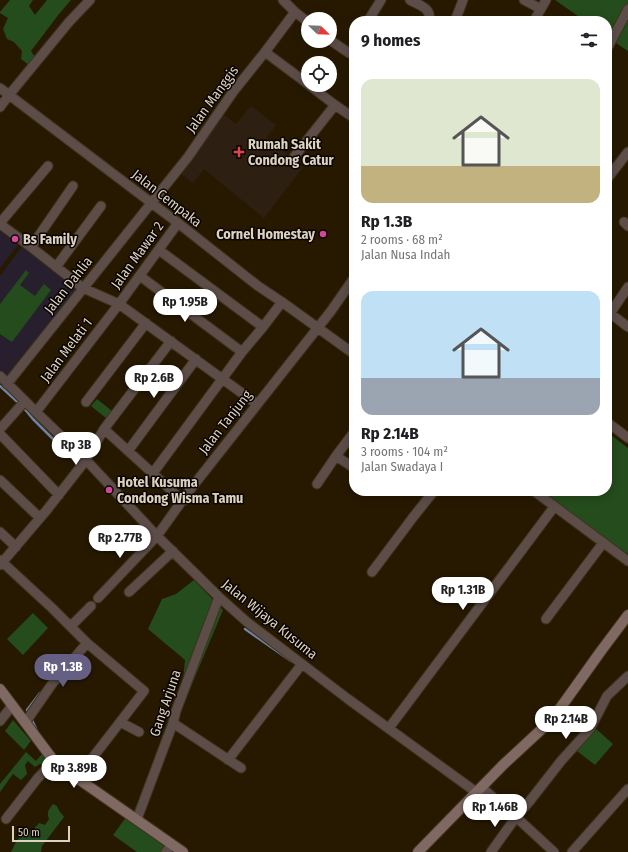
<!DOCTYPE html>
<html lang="en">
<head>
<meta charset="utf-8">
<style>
  :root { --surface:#fff; --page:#f2f2f2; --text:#202124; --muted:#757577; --accent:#645f83 }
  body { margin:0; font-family:"Fira Sans Condensed",sans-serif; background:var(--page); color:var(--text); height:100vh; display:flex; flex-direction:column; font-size:15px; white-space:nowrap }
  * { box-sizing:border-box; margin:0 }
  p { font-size:13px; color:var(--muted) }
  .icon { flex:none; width:22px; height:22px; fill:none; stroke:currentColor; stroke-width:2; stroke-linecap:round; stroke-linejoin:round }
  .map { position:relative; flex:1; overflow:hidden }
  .side { position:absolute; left:349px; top:16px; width:263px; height:480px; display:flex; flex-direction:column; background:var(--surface); border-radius:16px; box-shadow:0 2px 10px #0003 }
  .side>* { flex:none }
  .needle { width:26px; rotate:113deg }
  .buttons { position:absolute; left:301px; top:12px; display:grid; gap:8px }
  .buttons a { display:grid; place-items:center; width:36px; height:36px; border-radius:50%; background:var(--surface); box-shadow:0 2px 10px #0003; font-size:20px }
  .scale { position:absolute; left:12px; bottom:10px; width:58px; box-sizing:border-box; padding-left:4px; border:2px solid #dcd2c3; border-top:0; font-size:11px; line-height:14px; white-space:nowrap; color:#dcd2c3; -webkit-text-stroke:3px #0b0501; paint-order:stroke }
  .price { position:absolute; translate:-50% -34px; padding:0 9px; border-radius:14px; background:#fff; color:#222; font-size:13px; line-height:26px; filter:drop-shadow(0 1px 2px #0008) }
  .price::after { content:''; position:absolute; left:50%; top:24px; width:12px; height:9px; margin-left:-6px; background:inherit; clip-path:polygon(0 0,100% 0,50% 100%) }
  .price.selected { background:var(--accent); color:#fff }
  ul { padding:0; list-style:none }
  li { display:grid; align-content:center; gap:8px; height:212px; padding:0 12px }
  li span { display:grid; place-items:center; height:124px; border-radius:12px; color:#555 }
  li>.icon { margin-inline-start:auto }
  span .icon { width:72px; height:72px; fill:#fffc; stroke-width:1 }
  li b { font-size:17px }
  h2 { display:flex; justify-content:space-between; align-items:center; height:48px; padding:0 12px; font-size:17px }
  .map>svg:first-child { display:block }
</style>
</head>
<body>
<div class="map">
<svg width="628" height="852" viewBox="0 0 628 852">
  <rect width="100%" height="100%" fill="#271900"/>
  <path fill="#271f2e" d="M0 230 18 245 0 268Z
    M24 244 81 288 9 380 0 371V276Z"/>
  <path fill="#2d2013" d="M251 106 276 125 267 137 303 167 264 218 204 169 193 183 177 171 222 113 236 124Z"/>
  <path fill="#244c1c" d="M10 0H33L29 6 35 15 47 0H71L59 14 31 51 35 57 29 65 21 59 22 51 14 42 7 39 3 29 8 18 0 13V12Z
    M555 0H628V51L607 37V21H585Z
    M26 270 29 273 20 285 35 296 44 284 51 290 12 342 0 334V304Z
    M97 399 112 411 106 418 91 406Z
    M607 432 628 448V554L557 506 537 491H607Z
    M194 580 223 610 180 713 185 660 148 629 162 599 176 594Z
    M33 613 48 628 23 655 7 639Z
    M13 720 31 741 24 750 5 731Z
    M595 728 613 744 595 765 577 751Z
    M26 752 36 761 42 754 51 764 46 767 40 764 35 767 28 761 25 765 27 774 21 780 13 774 0 792V784Z
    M53 804 57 806C59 812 61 812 64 817L42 846 41 852H11L16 842 25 831 33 830 39 823 45 825 49 819C46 812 49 809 53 804Z
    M127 816 168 846 163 852H137L113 835Z"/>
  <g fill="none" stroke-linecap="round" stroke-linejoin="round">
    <path stroke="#6f82a5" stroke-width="2.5" d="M0 386 23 407 33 419 79 465
      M245 629 291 661
      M28 713 27 710 40 693
      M31 718 37 731"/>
    <defs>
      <path id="street" d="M283 0 295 12 308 22
        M410 0C419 5 432 8 429 21
        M524 0 541 9
        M368 21 381 0
        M455 21 463 0
        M534 21 546 0
        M330 40 349 53H351L354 49
        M607 49 628 9
        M265 52 308 84
        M309 85 335 105 354 118
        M0 88 178 223 258 286 282 302 354 354
        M0 107 9 95 69 22 90 0
        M294 157 335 105
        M607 179 628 152
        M624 222 628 226
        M0 223 48 166
        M0 224 31 247 83 288 119 304 257 404
        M31 247 73 186
        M159 250 263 327
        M56 267 101 206
        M140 276 242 352
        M607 311 628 327
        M607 318 628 287
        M0 376 36 412 87 461 157 536 219 597 247 622 348 699 476 792
        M7 384 188 157 233 92 265 52 295 12
        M86 402 146 323
        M36 412 119 304 178 223
        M607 422 628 438
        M0 429 25 401
        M104 429 183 501
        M0 434 59 495
        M128 451 196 359
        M336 456 354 468
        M153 473 242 352 263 327 282 302
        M0 480 40 518
        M317 484 336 456 354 432
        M534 491 628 561
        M0 532 16 547
        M0 560 52 608 87 643 144 691 77 778
        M0 565 46 511 86 460 104 429 171 341
        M372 572 414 516 434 491
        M129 592 173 551
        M98 598 157 536 189 491 331 311 354 278
        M546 619 603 543
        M71 626 91 606
        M0 721 12 706
        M120 722 139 732
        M25 723 52 684 87 643
        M173 723 241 768
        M389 728 554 507
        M228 760 302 664
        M481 787 516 817 554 852
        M6 819 37 779 54 761
        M137 819 173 723 176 711 219 597
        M166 852 172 844
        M491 852 516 817 529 802 561 761 590 729 607 696 628 676
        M572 852 628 789"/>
      <path id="secondary" d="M0 689 54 761 64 769 183 852
        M418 852 503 765 544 727 561 707 601 651 628 615"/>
    </defs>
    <use href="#street" stroke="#40331b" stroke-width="11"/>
    <use href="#secondary" stroke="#40331b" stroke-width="12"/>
    <use href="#street" stroke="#5c4d49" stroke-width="9"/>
    <use href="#secondary" stroke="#806963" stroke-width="10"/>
  </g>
  <path fill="#e0444e" stroke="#0b0501" stroke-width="1.5" d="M237 146h4v4h4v4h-4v4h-4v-4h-4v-4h4z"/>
  <g fill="#d1479c" stroke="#0b0501" stroke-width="1.5">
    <circle cx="323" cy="234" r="4"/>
    <circle cx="15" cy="239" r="4"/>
    <circle cx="109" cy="490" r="4"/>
  </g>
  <g text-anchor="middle" stroke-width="3" stroke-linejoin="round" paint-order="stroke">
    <g font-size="14" fill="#dcd2c3" stroke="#0b0501">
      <text transform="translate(212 99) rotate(-54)" y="5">Jalan Manggis</text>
      <text transform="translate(167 198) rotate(38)" y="5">Jalan Cempaka</text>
      <text transform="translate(137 255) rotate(-54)" y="5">Jalan Mawar 2</text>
      <text transform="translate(68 285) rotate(-52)" y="5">Jalan Dahlia</text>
      <text transform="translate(66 350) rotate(-53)" y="5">Jalan Melati 1</text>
      <text transform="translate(225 422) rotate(-52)" y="5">Jalan Tanjung</text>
      <text transform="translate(270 619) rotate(39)" y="5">Jalan Wijaya Kusuma</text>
      <text transform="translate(165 703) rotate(-71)" y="5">Gang Arjuna</text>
    </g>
    <g font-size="14" font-weight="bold" fill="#dcd2c3" stroke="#0b0501" text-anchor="start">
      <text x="248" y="149">Rumah Sakit<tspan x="248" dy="16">Condong Catur</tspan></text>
      <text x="315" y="239" text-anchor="end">Cornel Homestay</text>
      <text x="23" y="244">Bs Family</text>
      <text x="117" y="487">Hotel Kusuma<tspan x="117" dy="16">Condong Wisma Tamu</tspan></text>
    </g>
  </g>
</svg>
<div class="buttons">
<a><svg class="needle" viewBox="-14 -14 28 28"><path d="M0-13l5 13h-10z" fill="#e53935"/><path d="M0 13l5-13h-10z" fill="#757577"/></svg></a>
<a><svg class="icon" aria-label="locate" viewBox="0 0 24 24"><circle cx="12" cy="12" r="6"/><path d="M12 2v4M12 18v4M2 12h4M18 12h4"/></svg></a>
</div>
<div class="scale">50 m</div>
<b class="price" style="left:185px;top:323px">Rp 1.95B</b>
<b class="price" style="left:154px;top:399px">Rp 2.6B</b>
<b class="price" style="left:76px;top:466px">Rp 3B</b>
<b class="price" style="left:120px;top:559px">Rp 2.77B</b>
<b class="price" style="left:463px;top:611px">Rp 1.31B</b>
<b class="price selected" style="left:63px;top:688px">Rp 1.3B</b>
<b class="price" style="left:566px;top:740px">Rp 2.14B</b>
<b class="price" style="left:74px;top:789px">Rp 3.89B</b>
<b class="price" style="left:495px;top:828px">Rp 1.46B</b>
<section class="side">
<h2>9 homes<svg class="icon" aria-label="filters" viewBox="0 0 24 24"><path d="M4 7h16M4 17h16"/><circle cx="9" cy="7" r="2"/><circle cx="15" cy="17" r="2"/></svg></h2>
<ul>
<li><span style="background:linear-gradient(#dfe7d0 70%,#c2b280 0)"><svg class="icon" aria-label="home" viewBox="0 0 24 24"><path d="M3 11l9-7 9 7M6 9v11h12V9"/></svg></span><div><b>Rp 1.3B</b><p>2 rooms · 68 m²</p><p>Jalan Nusa Indah</p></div></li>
<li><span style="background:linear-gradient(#bfe0f5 70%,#9aa5b1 0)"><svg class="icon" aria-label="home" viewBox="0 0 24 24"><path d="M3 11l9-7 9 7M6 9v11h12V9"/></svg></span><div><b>Rp 2.14B</b><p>3 rooms · 104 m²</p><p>Jalan Swadaya I</p></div></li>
</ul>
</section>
</div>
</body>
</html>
